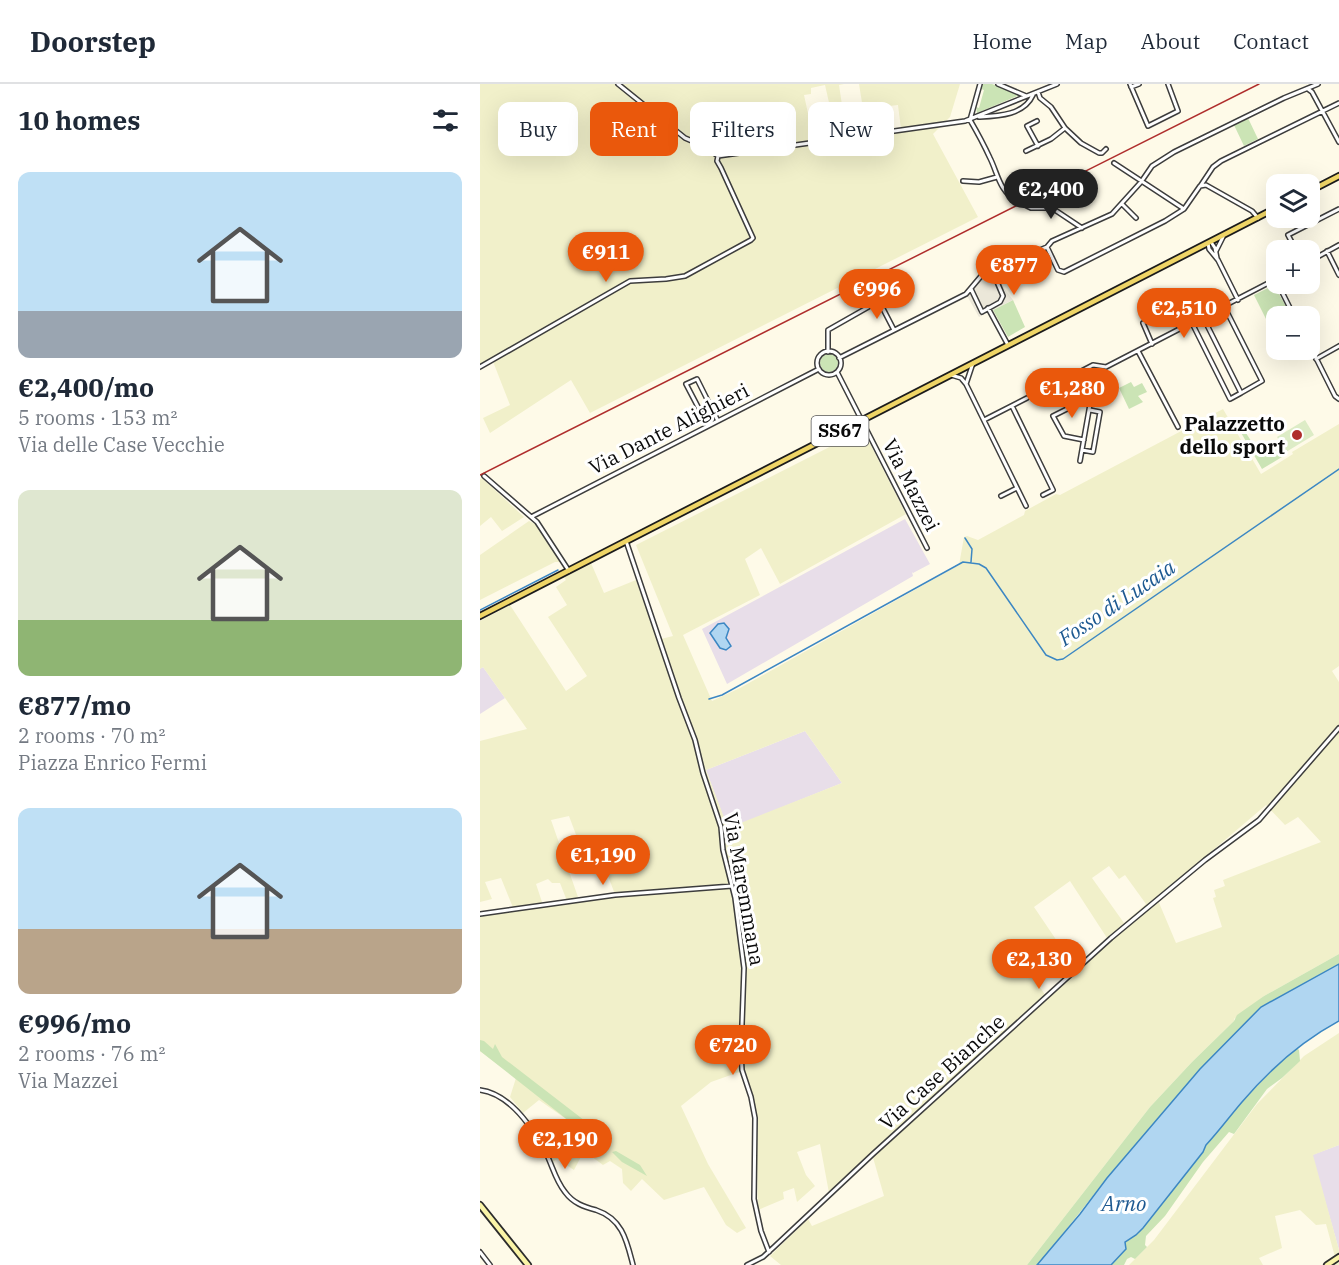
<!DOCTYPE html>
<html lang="en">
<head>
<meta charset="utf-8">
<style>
  :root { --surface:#fff; --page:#f6f6f7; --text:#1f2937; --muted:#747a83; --line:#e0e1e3; --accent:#ea580c }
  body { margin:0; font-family:"IBM Plex Serif",serif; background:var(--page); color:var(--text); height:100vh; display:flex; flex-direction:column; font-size:22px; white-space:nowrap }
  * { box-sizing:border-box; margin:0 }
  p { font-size:20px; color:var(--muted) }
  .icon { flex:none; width:33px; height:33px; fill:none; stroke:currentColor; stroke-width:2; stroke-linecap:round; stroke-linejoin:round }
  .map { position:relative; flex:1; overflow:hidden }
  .details { display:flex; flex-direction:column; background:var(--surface); width:480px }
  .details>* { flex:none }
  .guide { position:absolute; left:18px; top:18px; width:570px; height:54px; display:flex; gap:12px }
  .buttons { position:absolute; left:786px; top:90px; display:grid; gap:12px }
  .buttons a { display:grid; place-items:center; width:54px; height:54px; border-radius:12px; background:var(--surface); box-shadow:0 6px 24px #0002; font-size:30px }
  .price { position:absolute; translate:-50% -51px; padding:0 14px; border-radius:21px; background:var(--accent); color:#fff; font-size:20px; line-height:39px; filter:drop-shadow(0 2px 3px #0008) }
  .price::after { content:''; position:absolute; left:50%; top:36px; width:18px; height:14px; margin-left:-9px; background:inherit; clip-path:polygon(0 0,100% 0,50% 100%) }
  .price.on { background:#222; color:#fff }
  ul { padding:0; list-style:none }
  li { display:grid; align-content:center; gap:12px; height:318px; padding:0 18px }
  li span { display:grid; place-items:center; height:186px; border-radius:12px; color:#555 }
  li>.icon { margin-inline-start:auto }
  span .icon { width:108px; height:108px; fill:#fffc; stroke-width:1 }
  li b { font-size:26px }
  h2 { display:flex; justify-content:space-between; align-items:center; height:72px; padding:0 18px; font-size:26px }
  .tag { padding:0 21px; border-radius:12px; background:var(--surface); box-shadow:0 6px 24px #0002; font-size:21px; line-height:54px }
  .tag.on { background:var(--accent); color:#fff }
  header { display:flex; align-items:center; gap:36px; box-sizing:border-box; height:84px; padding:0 30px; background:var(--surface); border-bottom:2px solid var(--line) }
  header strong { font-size:28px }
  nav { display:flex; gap:33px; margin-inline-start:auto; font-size:21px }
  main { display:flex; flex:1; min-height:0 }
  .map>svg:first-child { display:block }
</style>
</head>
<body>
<header>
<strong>Doorstep</strong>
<nav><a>Home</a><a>Map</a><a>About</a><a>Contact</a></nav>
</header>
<main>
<section class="details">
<h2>10 homes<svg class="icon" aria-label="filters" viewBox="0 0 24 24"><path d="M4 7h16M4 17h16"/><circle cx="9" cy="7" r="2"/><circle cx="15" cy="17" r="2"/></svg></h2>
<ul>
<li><span style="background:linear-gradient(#bfe0f5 75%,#9aa5b1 0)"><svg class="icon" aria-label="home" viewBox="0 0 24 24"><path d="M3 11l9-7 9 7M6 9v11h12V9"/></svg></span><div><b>€2,400/mo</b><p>5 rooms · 153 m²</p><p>Via delle Case Vecchie</p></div></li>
<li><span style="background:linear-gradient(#dfe7d0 70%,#8fb573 0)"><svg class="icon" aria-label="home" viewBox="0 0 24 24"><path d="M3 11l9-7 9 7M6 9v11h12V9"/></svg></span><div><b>€877/mo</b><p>2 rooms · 70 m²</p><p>Piazza Enrico Fermi</p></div></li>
<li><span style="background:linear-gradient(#bfe0f5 65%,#b9a48a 0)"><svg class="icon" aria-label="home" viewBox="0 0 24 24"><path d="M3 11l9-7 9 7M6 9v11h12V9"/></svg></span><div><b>€996/mo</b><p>2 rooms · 76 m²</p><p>Via Mazzei</p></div></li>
</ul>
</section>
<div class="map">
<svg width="859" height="1181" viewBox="0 0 859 1181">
  <rect width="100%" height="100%" fill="#fefae8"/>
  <path fill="#e8dee9" d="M425 435 450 480 433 489 432 488 433 492 247 600 222 545Z
    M3 583 25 614 0 630V585Z
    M325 647 362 699 248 745 226 686Z
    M859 1061V1166L832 1071Z"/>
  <path fill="#f1f0ca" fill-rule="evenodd" d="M0 0H364L359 1 362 21 350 23 345 1 331 4V10L324 11 334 57 368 50 421 45 418 21 383 25 379 0H480L470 33 453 50 498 133 110 329 91 296 10 349 3 334 30 321 12 275 0 281Z
    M743 325 781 390 813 370 812 368 859 340V582L852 587 859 598V870L784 912 754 935V937L712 978 670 1023 547 1181H301L290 1172 328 1135 332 1142 404 1112 392 1070 349 1109 340 1060 317 1068 326 1091 335 1102 317 1118 314 1104 303 1108 304 1115 278 1126 276 1027 265 986 231 998 201 1022 228 1080 266 1144 257 1149 246 1141 224 1103 184 1116 162 1095 151 1107 143 1099 142 1085 130 1077 123 1081 104 1067 94 1086 85 1080 80 1073 73 1078 60 1053 86 1035 59 1016 43 1029 30 1013 36 994 0 967V832L34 826 21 794 5 798 12 815 0 818V657L47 645 3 583 0 585V537L30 521 86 607 107 592 68 533 87 521 76 503 86 496 84 493 111 479 124 509 156 496 177 556 193 552 156 461 383 346 426 430 300 500 281 464 265 475 280 511 203 551 232 617 260 604 479 481 484 453 487 452 498 456 544 431 545 427 576 410 580 411ZM325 647 362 699 248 744 226 686ZM786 721 805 741 818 733 841 758 743 796 745 802 734 806 736 813 733 814 742 843 696 859 677 814ZM89 732 107 780 122 776 136 813 63 821 56 800 68 795 72 799H80L87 817 98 813 71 736ZM629 782 639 795 645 791 666 820 644 839 612 794ZM590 797 627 854 565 911 547 882 579 860 554 823Z
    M2 394 44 433 22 447 11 433 0 442V395Z
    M49 437 55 440 81 478H75L0 516V471Z
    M859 949V1061L833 1071 859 1166V1181H843L855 1173 846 1140 836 1141 820 1126 795 1132 802 1164 779 1174 783 1181H649L674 1156 777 1020 824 972Z"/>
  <path fill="#cbe4b5" d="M503 0H512L540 11 497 29 496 23 499 24 504 6 501 5Z
    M768 34 778 55 764 62 754 41Z
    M794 201 808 226 787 237 774 211Z
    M533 216 545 243 528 253 513 226Z
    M340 279a9 9 0 1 1 18 0a9 9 0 1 1-18 0Z
    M651 298 654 303 662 299 667 308 658 312 663 318 649 325 639 304Z
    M759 338 780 371 800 358 807 370 782 385 756 340Z
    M859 870V880L781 923 720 985 627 1094 562 1176 557 1181H547L670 1023 712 978 754 937 757 931 784 912Z
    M0 956 4 957 13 965 15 960 22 973 122 1050 127 1062 122 1063 0 967Z
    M817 964 819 966 820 977 802 994 787 1005 754 1050 749 1048 723 1078 685 1132 666 1152 665 1161 667 1163 655 1175 651 1173 647 1175 644 1181H631L646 1165 644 1158 656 1151 663 1144 723 1068 726 1061 763 1017 799 979Z
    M136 1067 160 1081 167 1092 142 1078 132 1068Z"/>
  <path fill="#ddecc6" d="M825 336 834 351 806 368 797 353Z"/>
  <path fill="#ebe7d9" d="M515 185 523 203 533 216 499 233 486 210 502 191Z"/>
  <path fill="#b0d6f1" stroke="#3c87c3" stroke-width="1.5" d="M244 539 249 545 246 554 251 562 246 566 240 564 230 549 238 540Z
    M859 880V937C822 957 790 985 762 1018 750 1032 739 1047 726 1061L723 1068 663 1144 656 1151 645 1158 646 1165 631 1181H557L600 1130 627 1094 720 985 781 923Z"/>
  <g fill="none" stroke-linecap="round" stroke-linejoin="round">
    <path stroke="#3c87c3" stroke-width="1.5" d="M485 454 492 465 491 478
      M0 526 78 486
      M229 615 242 611 483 478 499 480 506 484 566 571 577 576 583 575 859 385"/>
    <defs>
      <path id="street" d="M138 0 205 54 226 63 238 72
        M500 0 490 36C497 48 504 61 510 74 518 90 519 107 537 117
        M518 0 546 12
        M650 0 668 42 698 27 688 0
        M651 3 659 0
        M828 5 832 8 859 58
        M558 8 560 14 571 23 585 44 601 59 619 69H622L626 65
        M499 33C519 32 544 31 553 11
        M557 37 547 42 558 62
        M546 67 571 55 585 44
        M634 79 704 125 720 102 726 101 772 127 778 134
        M483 97 499 98 517 93
        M721 101 733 83 741 77 859 19
        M642 120 656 134
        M545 121 551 124H572L602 144
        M731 158 735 164 737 174
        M728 159 729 165 738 176 758 216
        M567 163 578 186 584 188 685 137 704 125
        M816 166 808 151 859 125
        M736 167 743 153
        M847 167 859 191
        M830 177 859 161
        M798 200 814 232
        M491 205 502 228 520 218 523 212 512 186
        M744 222 782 297 761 309
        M508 224 528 261
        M672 260 663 239 702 219 750 315 761 309 723 233
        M830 262 855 312 859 315
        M658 267 698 343
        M337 279a12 12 0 1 1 24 0a12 12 0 1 1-24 0Z
        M348 268V246L399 217 414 246
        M359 274 486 210 502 191 567 163 572 157 632 130 661 98 672 82 694 68 804 14 838 0
        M836 275 859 262
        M0 283 150 197 186 195 205 192 271 156 273 154 241 84 237 77 238 72 485 37 577 0
        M357 288 447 464
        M471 291 481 294 486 300 546 422
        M486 300 493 279
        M552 313 613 281 626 283 796 195
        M532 322 573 406 563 411
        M504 336 547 314
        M228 342 206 300 217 295 238 337
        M604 356 584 352 573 332 611 313
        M602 366 613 368 620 328 610 326
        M600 377 612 309 601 287
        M4 392 57 438 89 487
        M521 412 537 404
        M53 432 339 285
        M146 457 199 614 215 656 223 689 241 743 243 766 255 814 264 884 261 968 262 986 271 1013 275 1034 274 1115 281 1147 289 1168
        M0 830 135 811 252 802
        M0 1006C31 1010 53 1044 67 1071 73 1084 76 1097 85 1108 93 1119 104 1123 116 1126 143 1135 147 1158 153 1181
        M0 1168 10 1181
        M267 1181 283 1173 294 1163 393 1070 631 854 725 776 779 736 859 644"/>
      <path id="secondary" d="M0 1121 48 1181
        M847 1181 859 1173"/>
      <path id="primary" d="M830 107 859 92
        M0 532 796 124"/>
    </defs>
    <use href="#street" stroke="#3d3d3d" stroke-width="6"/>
    <use href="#secondary" stroke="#2c2c2c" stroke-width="8"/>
    <use href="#primary" stroke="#1b1b1b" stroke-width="8"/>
    <use href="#street" stroke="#fff" stroke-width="3"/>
    <use href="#secondary" stroke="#faf4a7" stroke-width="4.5"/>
    <use href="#primary" stroke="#efd566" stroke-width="4.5"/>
    <path stroke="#af2d2c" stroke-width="1.5" d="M0 391 779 0"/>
  </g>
  <circle fill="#af2d2c" stroke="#fff" stroke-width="2" cx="817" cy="351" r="6"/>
  <g text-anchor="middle" stroke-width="6" stroke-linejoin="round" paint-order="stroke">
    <rect fill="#fff" stroke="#545454" stroke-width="1.5" x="331.5" y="332" width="57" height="30" rx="4.5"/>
    <g font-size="18" font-weight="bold" fill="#0a0a0a">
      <text x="360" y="353">SS67</text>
    </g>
    <g font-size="20" font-weight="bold" fill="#0a0a0a" stroke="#fff" text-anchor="end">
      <text x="805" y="347">Palazzetto<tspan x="805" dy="23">dello sport</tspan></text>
    </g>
    <g font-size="20" fill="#0a0a0a" stroke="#fff">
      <text transform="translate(189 345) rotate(-27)" y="7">Via Dante Alighieri</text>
      <text transform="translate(431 401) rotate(63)" y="7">Via Mazzei</text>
      <text transform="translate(264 805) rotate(80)" y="7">Via Maremmana</text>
      <text transform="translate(462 988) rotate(-42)" y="7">Via Case Bianche</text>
    </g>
    <g font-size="21" font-style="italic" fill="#1d5991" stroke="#fff">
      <text transform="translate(637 519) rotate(-34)" y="7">Fosso di Lucaia</text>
      <text x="644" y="1127">Arno</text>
    </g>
  </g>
</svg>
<div class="buttons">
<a><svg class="icon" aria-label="layers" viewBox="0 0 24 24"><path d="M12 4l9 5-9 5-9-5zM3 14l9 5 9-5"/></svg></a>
<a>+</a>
<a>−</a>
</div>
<b class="price on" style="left:571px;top:136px">€2,400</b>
<b class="price" style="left:126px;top:199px">€911</b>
<b class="price" style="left:534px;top:212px">€877</b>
<b class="price" style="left:397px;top:236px">€996</b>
<b class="price" style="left:704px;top:255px">€2,510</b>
<b class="price" style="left:592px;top:335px">€1,280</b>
<b class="price" style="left:123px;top:802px">€1,190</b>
<b class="price" style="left:559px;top:906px">€2,130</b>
<b class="price" style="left:253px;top:992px">€720</b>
<b class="price" style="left:85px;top:1086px">€2,190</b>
<div class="guide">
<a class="tag">Buy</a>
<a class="tag on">Rent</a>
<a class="tag">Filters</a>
<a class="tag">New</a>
</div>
</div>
</main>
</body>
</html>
